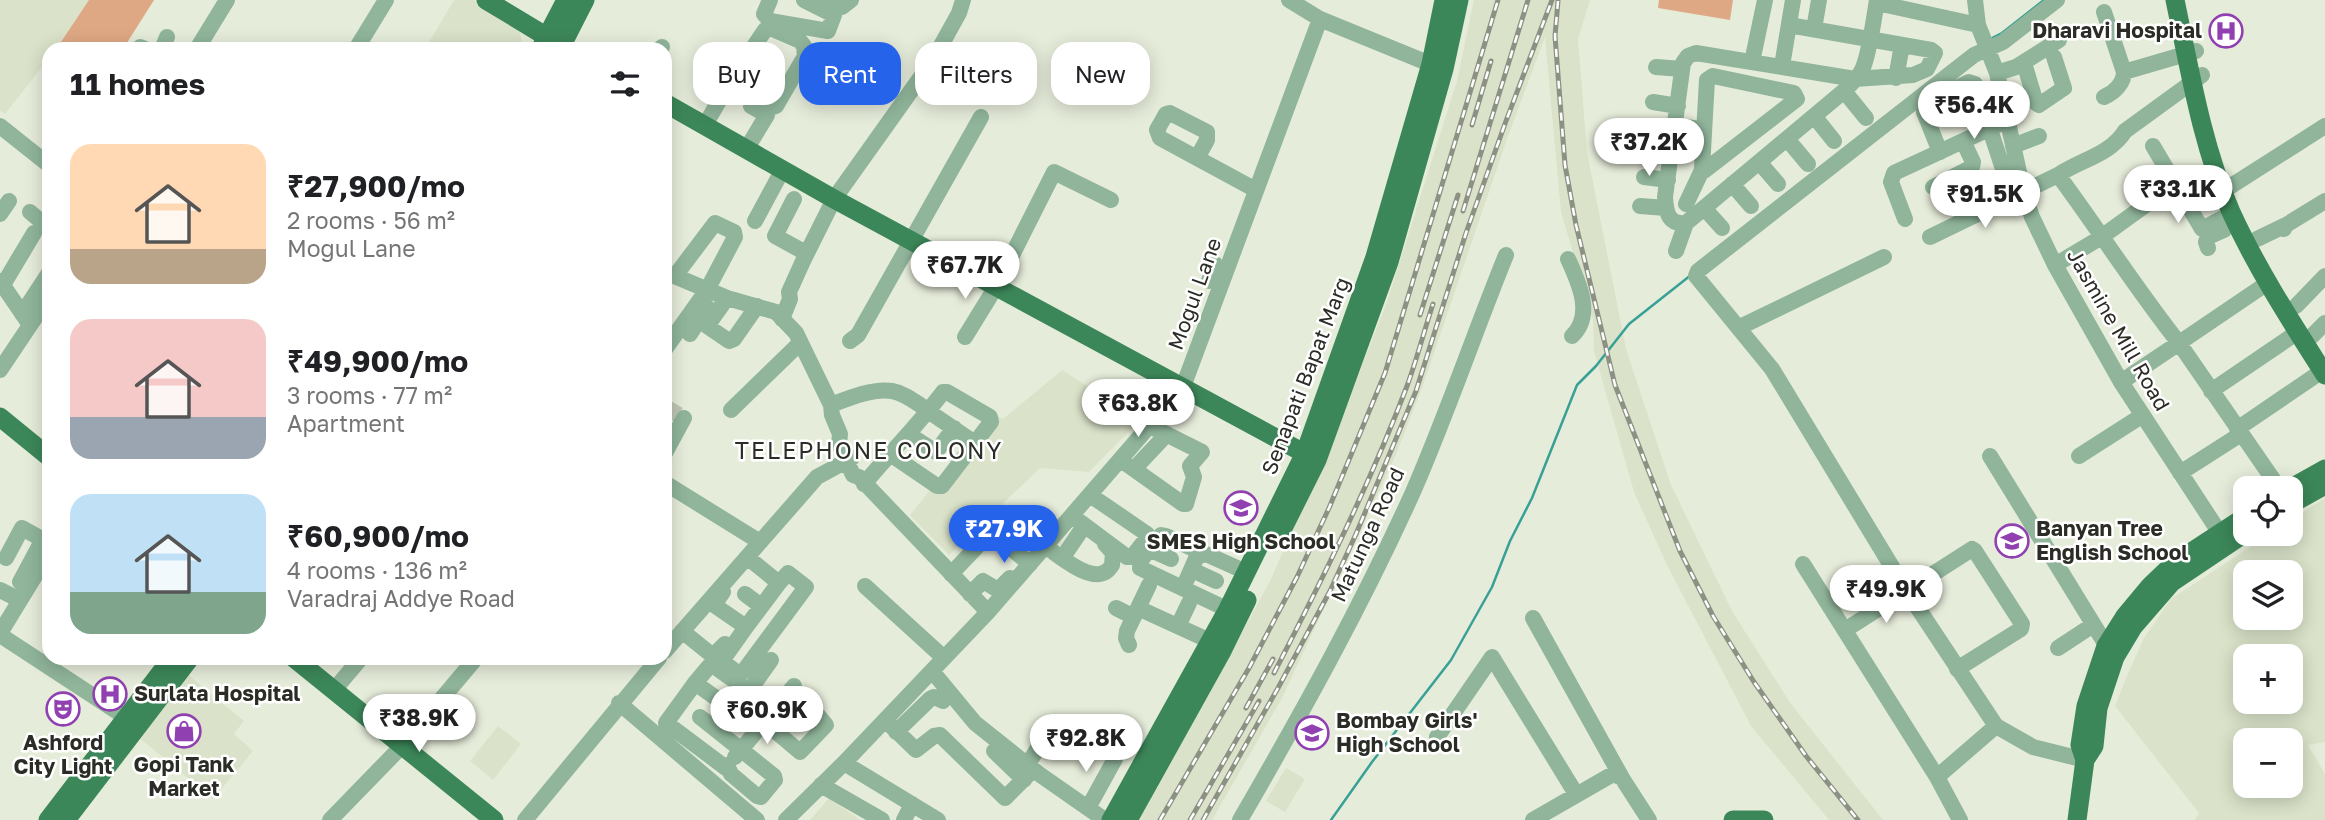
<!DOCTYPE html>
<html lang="en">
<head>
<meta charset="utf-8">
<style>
  :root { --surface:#fff; --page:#f2f2f2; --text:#202124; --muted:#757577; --accent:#2563eb }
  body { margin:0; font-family:"Golos Text",sans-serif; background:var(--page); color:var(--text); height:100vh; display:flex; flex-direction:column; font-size:26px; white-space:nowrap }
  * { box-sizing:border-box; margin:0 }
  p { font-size:23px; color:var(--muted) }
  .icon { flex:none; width:38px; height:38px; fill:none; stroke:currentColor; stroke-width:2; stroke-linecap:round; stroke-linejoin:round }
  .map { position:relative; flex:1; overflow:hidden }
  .sheet { position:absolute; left:42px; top:42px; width:630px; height:623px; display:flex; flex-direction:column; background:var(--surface); border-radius:21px; box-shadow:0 4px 18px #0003 }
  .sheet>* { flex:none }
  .banner { position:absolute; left:693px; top:42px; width:665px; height:63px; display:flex; gap:14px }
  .tools { position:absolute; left:2233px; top:476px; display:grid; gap:14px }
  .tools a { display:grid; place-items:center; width:70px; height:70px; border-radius:14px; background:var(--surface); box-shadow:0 4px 18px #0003; font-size:35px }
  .price { position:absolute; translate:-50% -60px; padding:0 16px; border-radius:24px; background:#fff; color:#222; font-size:23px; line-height:46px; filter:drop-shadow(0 2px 4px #0008) }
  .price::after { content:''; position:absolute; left:50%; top:42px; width:21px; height:16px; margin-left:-10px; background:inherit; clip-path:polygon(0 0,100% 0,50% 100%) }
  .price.active { background:var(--accent); color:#fff }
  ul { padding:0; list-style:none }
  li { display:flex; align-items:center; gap:21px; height:175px; padding:0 28px }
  li span { display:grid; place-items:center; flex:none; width:196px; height:140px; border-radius:21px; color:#555 }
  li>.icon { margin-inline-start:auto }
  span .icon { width:84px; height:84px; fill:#fffc; stroke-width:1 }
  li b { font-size:30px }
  h2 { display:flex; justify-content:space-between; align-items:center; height:84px; padding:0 28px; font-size:30px }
  .chip { padding:0 24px; border-radius:21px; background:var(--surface); box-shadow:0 4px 18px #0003; font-size:24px; line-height:63px }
  .chip.active { background:var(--accent); color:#fff }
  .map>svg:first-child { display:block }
</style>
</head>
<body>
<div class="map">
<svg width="2325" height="820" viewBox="0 0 2325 820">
  <rect width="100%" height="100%" fill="#e6ecda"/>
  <path fill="#dae2c9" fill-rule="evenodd" d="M0 0H154L123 49H65L59 46 56 49H49V58L5 114 0 110Z
    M454 0H474L509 22 520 33 523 49H425Z
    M1474 0H1590L1578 39 1587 152 1626 349 1671 485 1732 611 1791 704 1883 820H1829L1751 726 1667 565 1634 492 1594 351 1593 320 1561 212 1545 37 1507 139 1423 385 1395 457 1281 700 1212 820H1132L1208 696 1271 579 1340 422 1387 302 1457 81Z
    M1062 370 1140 420 1089 472 1040 468 949 555 910 515 992 413 1003 419Z
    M2325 498V742L2308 745 2325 774V820H2195L2199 813 2115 706 2127 676 2144 638 2171 599 2270 534H2291V520ZM2245 572H2291V618H2245ZM2291 656V702H2245V656ZM2291 740V786H2245V740Z
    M180 668 244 721 234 734 253 751 213 799 129 729Z
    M498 726 521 744 493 780 470 761Z
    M1286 768 1305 779 1285 812 1266 801Z
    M829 798 860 820H810Z"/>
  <path fill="#dfa884" d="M89 0H154L123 49H65L59 45Z
    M1659 0H1733L1730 20 1658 8Z"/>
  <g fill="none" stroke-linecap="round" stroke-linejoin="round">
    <path stroke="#38a096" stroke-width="2.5" d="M1990 39 2002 33 2044 0
      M1331 820 1372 762 1451 660 1492 587 1510 541 1532 498 1577 385 1596 366 1629 324 1691 275"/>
    <path stroke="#c0c6b6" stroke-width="16" stroke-dasharray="16 8" stroke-linecap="butt" d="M665 407 684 418"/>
    <path stroke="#90b59b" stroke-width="16" d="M770 0 764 14 770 21 828 31 834 15 804 0
      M827 0 842 7 851 0
      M1289 0 1320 19 1440 68
      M1975 0 1978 25 1997 73 2023 190 2032 217 2055 265 2121 382 2225 541
      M2057 0 2003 42 1974 55 1698 271 1696 276 1772 369 1906 590 1996 726 2033 747 2085 760
      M1877 3 1978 25
      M2104 12 2124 72
      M1789 25 1931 50 1935 53 1927 69 1913 75 1855 79 1696 53 1688 56 1683 63 1665 197C1666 212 1668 225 1686 223L1844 91C1850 85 1858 78 1862 70 1869 56 1874 18 1877 0
      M1814 29 1819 0
      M140 47 145 49
      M162 49 167 37
      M197 49 227 0
      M356 49 386 0
      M660 49 662 47
      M1752 62 1765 0
      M2024 63 2036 103 2039 105 2064 88 2054 57
      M1782 66 1793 0
      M1656 67 1682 69
      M1997 73 2016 67 2059 40
      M1713 76 1794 93 1797 99 1704 171 1702 168 1707 80Z
      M1896 78 1902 45
      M1959 87 1969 82 1975 84 2005 175 2000 184 1987 191
      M1844 91 1866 118
      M2104 97C2114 93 2124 83 2124 72L2196 51
      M1653 102 1678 106
      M1924 112 1940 152
      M1814 116 1834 141
      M705 125 730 82 765 30 770 28 800 41 804 46 805 56 776 106 772 107 730 82
      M0 126 49 165
      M1675 126 1694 128
      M1787 139 1808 164
      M1648 140 1672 143
      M2013 146 2039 136
      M2153 146 2202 229 2232 213
      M747 148 767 115 751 106
      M1197 158 1207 140V132L1170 113 1166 114 1157 130 1160 138 1256 190
      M1759 162 1778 184
      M2058 175C2099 230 2136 289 2179 343L2269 282
      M1644 177 1668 180
      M1732 184 1751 206
      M2231 186 2325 126
      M1933 187 1972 167 1973 162 1963 141
      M794 199 775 236 806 253
      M1686 204 1702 170
      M1640 206 1666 208
      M1704 208 1722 228
      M30 212 49 228
      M0 214 9 201
      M1905 219 1891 182 1894 173 2006 121
      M755 221 783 169
      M2286 225 2325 201
      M1930 237 2058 175C2080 160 2110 155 2125 131L2202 75
      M2257 239 2286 225 2284 229
      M2208 248 2206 242 2208 237 2224 230
      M1676 251 1686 223
      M1568 259C1579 283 1594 315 1572 336
      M2055 265 2100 238 2158 196
      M665 272 727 298 776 312 796 333 831 405 832 415 840 434 839 444 853 475 859 477 988 612
      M0 281 30 325
      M1209 281 1215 264
      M3 285 34 233
      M722 305 707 326 729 341 734 339 757 306
      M2296 306 2325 276
      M22 314 49 273
      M782 319 790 299 789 292 803 261 834 199 933 60 959 13 963 0
      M1740 327 1884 257
      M690 334 707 307
      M2312 336 2325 323
      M965 337 997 285 1054 172 1111 200
      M850 341 858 335 981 117
      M665 349 707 290 735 237 734 232 715 223 675 276
      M0 370 49 297
      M2121 382 2179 343 2279 488
      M2211 391 2298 332
      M831 405C849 398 873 388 892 391 904 393 914 401 923 407
      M731 410 800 343
      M928 411 975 443
      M2237 429 2322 371
      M908 434 936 452 954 428
      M665 453 684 418
      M1990 456 2111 653
      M2079 456 2143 415
      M1121 460 1183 504H1186L1194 477 1190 466 1202 452 1150 426
      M1134 469 1167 434
      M2180 473 2241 434
      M665 483 760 542
      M864 484C890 453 919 424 943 392H947L990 417 991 422 942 486H937L890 454
      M1072 516 1127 557H1132L1147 538V534L1090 495
      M1046 547C1062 557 1097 590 1112 565L1113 553 1105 544
      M1149 549 1171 559
      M1199 556 1206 554 1246 572
      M1063 557 1082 529
      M6 558 22 528 49 543
      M1803 564 1937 777 1960 820
      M1192 570 1216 581
      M951 574 988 535 993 533 1030 564
      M20 582 43 539
      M865 586 944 658
      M1183 588 1198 554 1196 550 1166 536 1161 535 1141 560 1140 568 1237 614
      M0 590 20 600
      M723 592 714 605 746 627 779 583 747 557
      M745 594 761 606
      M970 594 983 581 998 590 1010 578
      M1116 608 1134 617
      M1138 608 1210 641
      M1533 618 1622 778
      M1178 626 1189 603
      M746 627 722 661 739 674 743 672 806 587 788 573 779 583
      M1845 630 1972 549 1975 551 2022 624 2021 629 1957 669
      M682 631 713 656 725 644
      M0 633 49 553
      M0 635 127 718
      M1129 645 1126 638 1127 631 1149 585
      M2058 648 2093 625
      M665 651 817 477 852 458
      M932 671 975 723 1039 774 1105 820
      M695 683 711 664 749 691
      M334 690 361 658
      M744 698 771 660
      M619 703 757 820
      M700 717 774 776 775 780 761 797 757 796 731 774 727 765
      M885 720 916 750 934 736 940 735 1005 798 1033 770
      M896 732 930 699 934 697 943 701
      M1437 737 1492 657 1576 794
      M994 751 1024 780
      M735 757 794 686
      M844 763 938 820
      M1027 766 1044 738
      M726 768 666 723 695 683 730 708H737L741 702 800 752 826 725 807 702
      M1937 777 1996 726
      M821 785 882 820
      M1088 808 1115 759
      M330 820 402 746 476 658
      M525 820 659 658
      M786 820 844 763 988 612 1183 387 1320 19
      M904 820 912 804
      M1240 820C1302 713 1362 605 1413 492 1447 414 1474 334 1506 255
      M1533 820 1613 774 1622 778 1649 820"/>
    <path stroke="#3c8759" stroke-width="19" d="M486 0 567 49
      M2175 0C2190 71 2202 145 2231 212 2257 269 2292 323 2325 375
      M541 48 566 0
      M560 49 585 0
      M665 103 834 199 1315 459
      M0 417 49 457
      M2291 488 2325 469
      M2291 504 2325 485
      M2245 517 2173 564 2150 586 2125 616 2106 646 2086 706 2080 745 2085 760 2094 746 2098 708 2115 657 2133 627 2172 582 2245 533
      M1281 532 1317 460 1389 262 1444 69 1459 0
      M294 658 494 820
      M48 820 172 658
      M66 820 190 658
      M1111 820 1228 609 1305 453 1375 257 1431 64 1444 0
      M1128 820 1221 653 1247 600
      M1733 820H1764
      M2077 820 2085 760"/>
    <defs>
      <path id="rail" d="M1558 1 1555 36 1565 165 1576 225 1615 385 1680 551 1713 616 1754 682 1806 756 1858 820
        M1472 125 1491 61
        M1463 211 1528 0
        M1420 315 1458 195
        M1274 673C1322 580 1370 484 1407 386 1417 359 1424 331 1433 304
        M1246 708 1273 659
        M1160 820 1249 668 1297 577 1329 508 1385 373 1498 0
        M1190 820 1259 701
        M1203 820 1278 688 1330 591 1356 534 1416 391 1466 233 1506 121 1552 0"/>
    </defs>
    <use href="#rail" stroke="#8d9184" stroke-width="5"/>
    <use href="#rail" stroke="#fff" stroke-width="2.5" stroke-dasharray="8" stroke-linecap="butt"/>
  </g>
  <defs>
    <symbol id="hospital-ring" viewBox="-11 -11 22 22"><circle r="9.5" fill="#fff" stroke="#9040b0" stroke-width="1.5"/><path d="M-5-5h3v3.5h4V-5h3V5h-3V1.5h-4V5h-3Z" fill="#9040b0"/></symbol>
    <symbol id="school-ring" viewBox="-11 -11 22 22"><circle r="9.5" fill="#fff" stroke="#9040b0" stroke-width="1.5"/><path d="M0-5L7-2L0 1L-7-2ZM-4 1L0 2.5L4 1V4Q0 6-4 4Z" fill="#9040b0"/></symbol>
    <symbol id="theatre-ring" viewBox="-11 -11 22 22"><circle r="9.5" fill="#fff" stroke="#9040b0" stroke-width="1.5"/><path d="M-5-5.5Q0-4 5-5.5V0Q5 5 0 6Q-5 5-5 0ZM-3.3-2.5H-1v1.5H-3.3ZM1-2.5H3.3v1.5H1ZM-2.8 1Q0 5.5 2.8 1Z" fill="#9040b0"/></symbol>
    <symbol id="shop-ring" viewBox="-11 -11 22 22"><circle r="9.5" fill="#fff" stroke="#9040b0" stroke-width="1.5"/><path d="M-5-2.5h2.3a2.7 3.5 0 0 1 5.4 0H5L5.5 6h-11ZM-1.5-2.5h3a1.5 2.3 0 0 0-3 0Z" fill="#9040b0"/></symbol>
  </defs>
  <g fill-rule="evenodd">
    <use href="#hospital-ring" x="2207" y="12" width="38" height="38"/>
    <use href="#school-ring" x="1222" y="489" width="38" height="38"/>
    <use href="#school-ring" x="1993" y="522" width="38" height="38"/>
    <use href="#hospital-ring" x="91" y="675" width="38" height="38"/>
    <use href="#theatre-ring" x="44" y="690" width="38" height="38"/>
    <use href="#shop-ring" x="165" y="712" width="38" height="38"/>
    <use href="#school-ring" x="1293" y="714" width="38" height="38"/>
  </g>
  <g text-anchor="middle" stroke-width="5" stroke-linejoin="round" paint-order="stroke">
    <g font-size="21" font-weight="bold" fill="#2a2c25" stroke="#fff" text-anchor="start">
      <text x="2202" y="38" text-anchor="end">Dharavi Hospital</text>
      <text x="2036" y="536">Banyan Tree<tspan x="2036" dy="24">English School</tspan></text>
      <text x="1241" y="549" text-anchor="middle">SMES High School</text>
      <text x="134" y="701">Surlata Hospital</text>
      <text x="1336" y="728">Bombay Girls'<tspan x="1336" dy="24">High School</tspan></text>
      <text x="63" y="750" text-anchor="middle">Ashford<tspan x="63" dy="24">City Light</tspan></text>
      <text x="184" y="772" text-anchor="middle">Gopi Tank<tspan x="184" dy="24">Market</tspan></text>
    </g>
    <g font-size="21" fill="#2a2c25" stroke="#fff">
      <text transform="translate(1195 294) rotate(-70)" y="7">Mogul Lane</text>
      <text transform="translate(2118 330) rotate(60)" y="7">Jasmine Mill Road</text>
      <text transform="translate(1306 376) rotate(-69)" y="7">Senapati Bapat Marg</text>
      <text transform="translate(1368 535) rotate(-65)" y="7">Matunga Road</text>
    </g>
    <g font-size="23" letter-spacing="2" fill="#2a2c25" stroke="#fff">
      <text x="869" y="459">TELEPHONE COLONY</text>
    </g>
  </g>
</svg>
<div class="tools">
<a><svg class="icon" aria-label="locate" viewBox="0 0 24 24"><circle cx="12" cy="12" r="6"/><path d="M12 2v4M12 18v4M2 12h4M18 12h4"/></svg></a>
<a><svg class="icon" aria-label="layers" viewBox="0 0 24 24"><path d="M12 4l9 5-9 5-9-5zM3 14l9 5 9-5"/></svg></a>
<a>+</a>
<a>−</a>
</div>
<b class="price" style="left:1974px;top:141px">₹56.4K</b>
<b class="price" style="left:1649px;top:178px">₹37.2K</b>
<b class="price" style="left:2178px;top:225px">₹33.1K</b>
<b class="price" style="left:1985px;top:230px">₹91.5K</b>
<b class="price" style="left:965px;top:301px">₹67.7K</b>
<b class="price" style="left:1138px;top:439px">₹63.8K</b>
<b class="price active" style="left:1004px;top:565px">₹27.9K</b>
<b class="price" style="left:1886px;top:625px">₹49.9K</b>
<b class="price" style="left:767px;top:746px">₹60.9K</b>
<b class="price" style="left:419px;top:754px">₹38.9K</b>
<b class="price" style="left:1086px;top:774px">₹92.8K</b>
<div class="banner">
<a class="chip">Buy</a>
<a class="chip active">Rent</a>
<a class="chip">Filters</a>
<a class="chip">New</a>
</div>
<section class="sheet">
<h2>11 homes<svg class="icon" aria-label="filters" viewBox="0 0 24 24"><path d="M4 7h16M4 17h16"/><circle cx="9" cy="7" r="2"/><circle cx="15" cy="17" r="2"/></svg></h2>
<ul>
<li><span style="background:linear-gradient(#ffd9b3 75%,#b9a48a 0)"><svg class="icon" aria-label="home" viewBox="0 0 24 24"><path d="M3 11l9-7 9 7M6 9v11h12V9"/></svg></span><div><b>₹27,900/mo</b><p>2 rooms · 56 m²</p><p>Mogul Lane</p></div></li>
<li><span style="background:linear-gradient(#f6c9c9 70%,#9aa5b1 0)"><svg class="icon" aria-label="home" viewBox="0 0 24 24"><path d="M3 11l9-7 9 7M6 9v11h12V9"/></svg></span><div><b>₹49,900/mo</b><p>3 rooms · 77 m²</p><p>Apartment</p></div></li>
<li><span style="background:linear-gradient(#bfe0f5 70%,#7fa58c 0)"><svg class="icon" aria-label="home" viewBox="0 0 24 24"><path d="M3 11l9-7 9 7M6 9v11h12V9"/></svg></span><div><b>₹60,900/mo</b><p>4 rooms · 136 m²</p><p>Varadraj Addye Road</p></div></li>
</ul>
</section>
</div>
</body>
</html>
